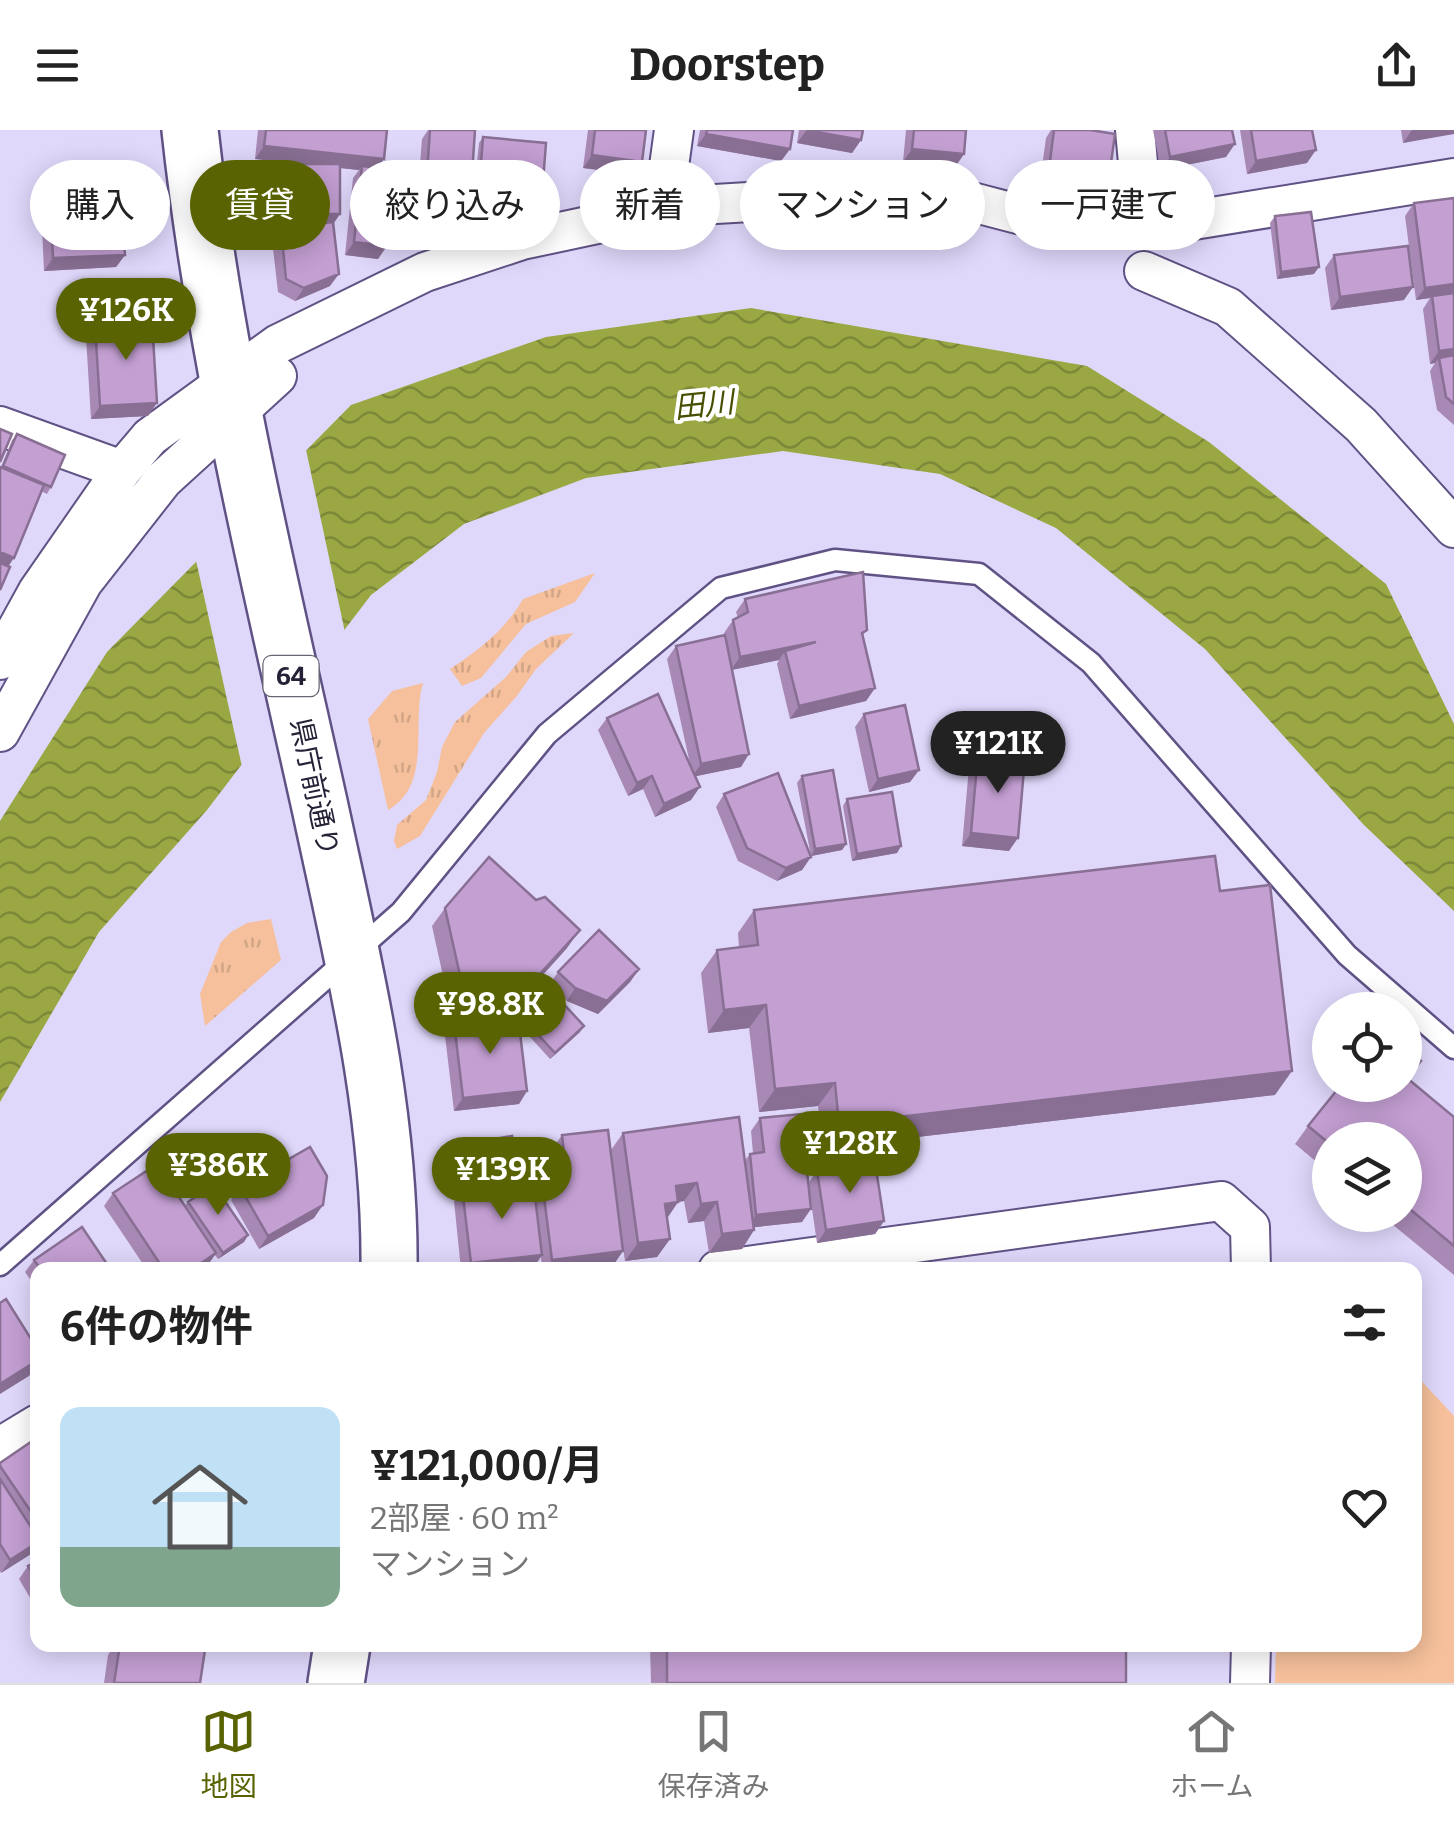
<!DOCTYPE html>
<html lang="ja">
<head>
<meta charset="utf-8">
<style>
  :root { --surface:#fff; --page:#f2f2f2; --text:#222; --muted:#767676; --line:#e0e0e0; --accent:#5a6302 }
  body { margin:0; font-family:Bitter,"Noto Sans JP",serif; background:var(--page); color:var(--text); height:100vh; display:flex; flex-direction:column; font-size:38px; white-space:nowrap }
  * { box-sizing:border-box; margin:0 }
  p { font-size:32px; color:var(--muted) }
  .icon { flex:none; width:55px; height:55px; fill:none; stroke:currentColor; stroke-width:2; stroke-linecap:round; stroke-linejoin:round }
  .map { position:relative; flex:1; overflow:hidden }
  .panel { position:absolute; left:30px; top:1132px; width:1392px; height:390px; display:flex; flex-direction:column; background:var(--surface); border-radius:20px; box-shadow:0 5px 25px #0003 }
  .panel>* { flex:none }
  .hud { position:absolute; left:30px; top:30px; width:1395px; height:90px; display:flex; gap:20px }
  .fabs { position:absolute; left:1312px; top:862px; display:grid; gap:20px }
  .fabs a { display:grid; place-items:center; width:110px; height:110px; border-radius:50%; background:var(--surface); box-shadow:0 5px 25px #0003; font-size:50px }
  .price { position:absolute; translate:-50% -85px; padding:0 22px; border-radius:35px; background:var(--accent); color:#fff; font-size:32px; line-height:65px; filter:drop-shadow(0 2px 5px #0008) }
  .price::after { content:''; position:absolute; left:50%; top:60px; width:30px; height:22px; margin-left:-15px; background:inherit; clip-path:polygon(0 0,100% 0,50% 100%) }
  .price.on { background:#222; color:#fff }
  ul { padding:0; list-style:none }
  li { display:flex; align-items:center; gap:30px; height:250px; padding:0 30px }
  li span { display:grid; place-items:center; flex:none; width:280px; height:200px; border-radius:20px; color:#555 }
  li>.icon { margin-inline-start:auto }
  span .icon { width:120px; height:120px; fill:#fffc; stroke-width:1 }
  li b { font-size:42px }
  h2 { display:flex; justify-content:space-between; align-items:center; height:120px; padding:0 30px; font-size:42px }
  .chip { padding:0 35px; border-radius:45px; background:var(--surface); box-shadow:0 5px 25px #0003; font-size:35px; line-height:90px }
  .chip.on { background:var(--accent); color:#fff }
  header { display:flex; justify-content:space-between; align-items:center; height:130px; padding:0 30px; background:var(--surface); font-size:45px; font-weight:700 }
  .tabs { display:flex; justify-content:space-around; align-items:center; height:140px; border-top:2px solid var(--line); background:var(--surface); font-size:28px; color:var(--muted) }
  .tabs a { display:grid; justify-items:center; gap:5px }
  .tabs .on { color:var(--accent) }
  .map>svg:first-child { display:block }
</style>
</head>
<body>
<header><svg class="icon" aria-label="menu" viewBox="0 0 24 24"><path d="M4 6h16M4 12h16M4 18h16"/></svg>Doorstep<svg class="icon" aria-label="share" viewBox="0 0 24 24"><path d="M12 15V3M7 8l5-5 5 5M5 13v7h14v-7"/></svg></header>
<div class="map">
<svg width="1454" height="1553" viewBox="0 0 1454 1553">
  <defs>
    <pattern id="grass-tufts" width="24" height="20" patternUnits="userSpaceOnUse" patternTransform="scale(2.5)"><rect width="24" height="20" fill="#f5c09b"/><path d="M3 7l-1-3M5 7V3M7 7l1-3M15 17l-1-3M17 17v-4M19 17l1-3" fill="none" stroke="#d2a586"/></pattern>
    <pattern id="water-waves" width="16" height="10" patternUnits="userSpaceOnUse" patternTransform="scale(2.5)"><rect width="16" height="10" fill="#9aa743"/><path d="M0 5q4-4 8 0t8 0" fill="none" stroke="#7e8839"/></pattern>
  </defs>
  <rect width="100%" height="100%" fill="#e0d8fb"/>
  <path fill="url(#grass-tufts)" d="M595 443 575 472 526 494 481 548 462 556 450 539C479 520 505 500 523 469Z
    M574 503 536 539 516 567 484 603 420 706 397 719 394 711 397 695 426 670 437 642 442 617 455 592 506 547 526 522 551 506Z
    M423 553C411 593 433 655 388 680L368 589 392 561Z
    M271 789 281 830 205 896 200 864 221 812 231 802 247 793Z"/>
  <path fill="#f5c09b" d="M1415 1244 1454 1286V1553H1275L1276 1515H1415Z"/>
  <path fill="url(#water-waves)" d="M751 178 1087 236 1209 312 1386 454 1454 594V781L1364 695 1205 519 1056 398 940 344 783 321 586 348 464 394 371 465 207 680 99 802 0 972V691L107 522 351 275 546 207Z"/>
  <path fill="#e0d8fb" d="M305 315 346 507 243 641 195 426Z"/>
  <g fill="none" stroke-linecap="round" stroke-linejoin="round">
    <defs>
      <path id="service" d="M0 1135 401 782 547 604 721 458 835 430 979 444 1091 533 1347 825 1454 918"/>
      <path id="minor" d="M1135 0 1144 98
        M663 80 674 0
        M1144 141 1228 177 1361 295 1454 398
        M0 296 122 340
        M0 530 38 461 122 340 150 307 278 214 425 142 522 110 682 76 833 67 972 72 1052 93 1144 98 1454 48
        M0 602 83 452 163 350 277 246
        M718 1140 1221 1071 1250 1097 1251 1140
        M0 1317 38 1294
        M1250 1553 1251 1515"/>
      <path id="primary" d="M190 0C215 229 270 452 320 677 353 831 391 982 389 1140
        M336 1553 342 1515"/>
    </defs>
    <use href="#service" stroke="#605285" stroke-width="25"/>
    <use href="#minor" stroke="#605285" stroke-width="42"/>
    <use href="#primary" stroke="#605285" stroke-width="60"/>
    <use href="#service" stroke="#fff" stroke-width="20"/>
    <use href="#minor" stroke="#fff" stroke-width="38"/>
    <use href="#primary" stroke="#fff" stroke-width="55"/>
  </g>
  <path fill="#a889b5" d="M258 0H387L384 29 378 37 402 115 387 114 378 129 345 125 353 48 359 40 340 38V84L333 94 330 156 295 171 278 162 272 110 281 98 290 97 265 96 266 46 275 34H304L255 29Z
    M428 0H475L470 75 461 88 416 85 422 9Z
    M588 0H646L633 44 583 38Z
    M700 0H793L790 19 781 31 697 16Z
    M799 0H863L861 10 852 23 797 13Z
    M906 0H966L964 24 955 37 903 32Z
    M1051 0H1090L1108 55 1099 68 1039 59 1046 8Z
    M1153 0H1232L1226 27 1161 40Z
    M1240 0H1312L1307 33 1247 44Z
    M1401 0H1454L1403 13Z
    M483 7 543 52 538 58 475 52 479 13Z
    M49 43 125 125 116 137 44 141 40 55Z
    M1454 68V295L1437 280 1430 241 1435 233 1430 234 1423 179 1430 168 1416 170 1405 86 1414 73Z
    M1275 86 1314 144 1277 149 1270 93Z
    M1334 125 1404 170 1331 180 1325 138Z
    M95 194 148 286 91 289 86 207Z
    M17 304 51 357 47 364 41 361 8 436 1 337 12 310Z
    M745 469 867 500 863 505 875 558 866 571 790 589 777 534 779 530 732 540 741 637 695 646 691 670 655 687 643 659 628 666 598 600 607 588 690 634 667 529 676 516 725 505 724 503 733 490 738 488 736 482Z
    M864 584 919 640 910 652 869 662 855 597Z
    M978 624 1009 721 962 716 969 637Z
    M802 646 846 714 842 720 811 726 802 740 777 751 738 731 716 677 724 664 811 726 797 653Z
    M847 669 901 716 897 723 852 731 843 676Z
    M1220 761 1275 965 823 1018 818 976 759 982 749 898 708 903 701 843 717 820 739 817 738 803 754 780Z
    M445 778 567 818 505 887 516 886 518 883 580 902 550 929 520 896 527 961 519 974 454 981 445 906 454 893 495 888 452 887 432 796Z
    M639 839 630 852 598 884 567 871 549 855 558 842Z
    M1405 918 1421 931 1408 949 1454 987V1145L1381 1085H1405V1010H1330V1043L1295 1014 1308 996 1405 955Z
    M760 988 809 1052 817 1041 884 1091 875 1104 817 1113 811 1072 802 1092 754 1097V1100L742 1119 709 1123 704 1091 688 1093 684 1071 678 1072 667 1088 670 1109 657 1127 625 1131 619 1092 623 1121 614 1134 567 1140H542L541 1127 533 1138 515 1140H461L454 1071 461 1061 455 1021 459 1015 517 1046 513 1052 534 1061 542 1051 557 1049 553 1018 562 1005 611 1020 623 1003 745 1030 750 1024 753 1023 751 1001Z
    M240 1057 314 1088 259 1119 231 1070Z
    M113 1063 184 1076 188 1072 248 1105 244 1112 218 1129 215 1125 207 1136 201 1140H147L104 1076Z
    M34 1130 111 1140H38V1161L25 1142Z
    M38 1312V1402L35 1403 31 1424 1 1443 0 1441V1333Z
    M38 1431V1468L32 1471 19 1449 28 1436Z
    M115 1515H174L200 1553H104L108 1525Z
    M650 1515H1126V1553H651Z"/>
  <path fill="#886f93" d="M1412 0H1454V4L1403 13Z
    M806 1 861 10 852 23 797 13Z
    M706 4 790 19 781 31 697 16Z
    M1235 14 1226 27 1161 40 1170 27Z
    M264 16 384 29 375 41 362 36 359 40 255 29Z
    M912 19 964 24 955 37 903 32Z
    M1316 20 1307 33 1247 44 1256 31Z
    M592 25 642 32 633 44 583 38Z
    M480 46 543 52 538 58 475 52Z
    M1048 46 1108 55 1099 68 1039 59Z
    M425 72 470 75 461 88 416 85Z
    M274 84H340L331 97 265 96Z
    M389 100 410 102 402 115 380 113Z
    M354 112 387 116 378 129 345 125Z
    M125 125 116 137 44 141 53 128Z
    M1319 137 1314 144 1277 149 1281 142Z
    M339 144 330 156 295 171 304 158Z
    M1454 154V165L1432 166 1430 168 1416 170 1425 158Z
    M1413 157 1404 170 1331 180 1340 167Z
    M1454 219V231L1439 228 1435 233 1430 234 1439 221Z
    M157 273 148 286 91 289 100 276Z
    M0 422 14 428 5 441 0 438Z
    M816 512 785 521 779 530 731 540 740 527Z
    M875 558 866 571 790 589 799 576Z
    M749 624 741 637 692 647 701 634Z
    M919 640 910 652 869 662 878 649Z
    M652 646 643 659 628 666 637 653Z
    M700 657 691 670 655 687 664 674Z
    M971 703 1018 708 1009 721 962 716Z
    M846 714 842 720 811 726 815 719Z
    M901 716 897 723 852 731 857 724Z
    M811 727 802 740 777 751 786 738Z
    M580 800 567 818 503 889 452 887 465 868Z
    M639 839 630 852 598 884 567 871 575 858Z
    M766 875 749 898 708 903 724 880Z
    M584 896 580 902 550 929 555 923Z
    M1292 941 1275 965 823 1018 839 994Z
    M835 953 818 976 759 982 775 959Z
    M527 961 519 974 454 981 463 968Z
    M517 1046 513 1052 462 1058 461 1061 465 1054Z
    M697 1053 684 1071 678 1072 666 1090 652 1092 676 1056Z
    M717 1072 704 1091 688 1093 701 1074Z
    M323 1075 314 1088 259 1119 268 1106Z
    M811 1079 802 1092 747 1098 756 1085Z
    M884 1091 875 1104 817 1113 826 1100Z
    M754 1100 742 1119 709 1123 722 1104Z
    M248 1105 244 1112 218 1129 223 1123Z
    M670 1109 657 1127 625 1131 638 1113Z
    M623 1121 614 1134 567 1140H545L552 1130Z
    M216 1123 207 1136 201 1140H191Z
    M542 1125 533 1138 515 1140H466L471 1133Z
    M38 1230V1234L29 1246 0 1264V1254Z
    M38 1412 31 1424 1 1443 10 1430Z"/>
  <path fill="#c39fd2" stroke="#886f93" stroke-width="2.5" d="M266 0H387L384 29 264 16Z
    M430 0H475L470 75 425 72Z
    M595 0H646L642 32 592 25Z
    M707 0H793L790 19 706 4Z
    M806 0H863L861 10Z
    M914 0H966L964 24 912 19Z
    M1054 0H1090L1115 4 1108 55 1048 46Z
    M1165 0H1232L1235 14 1170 27Z
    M1251 0H1312L1316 20 1256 31Z
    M483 7 546 13 543 52 480 46Z
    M275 34H340V84H274Z
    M362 36 417 42 410 102 389 100 387 116 354 112Z
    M119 39 125 125 53 128 49 43Z
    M1454 68V154L1425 158 1414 73Z
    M1311 82 1319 137 1281 142 1275 86Z
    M333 92 339 144 304 158 286 149 281 98Z
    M1408 116 1413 157 1340 167 1334 125Z
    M1454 163V219L1439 221 1432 166Z
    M152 191 157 273 100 276 95 194Z
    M1454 225V274L1446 267 1439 228Z
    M0 299 12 304 0 332Z
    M17 304 65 325 51 357 3 336Z
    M0 337 44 355 14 428 0 422Z
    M0 433 10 437 0 460Z
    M863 442 867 500 862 503 875 558 799 576 785 521 816 512 740 527 733 490 748 482 745 469Z
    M725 505 749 624 701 634 676 516Z
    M658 564 700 657 664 674 652 646 637 653 607 588Z
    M905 575 919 640 878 649 864 584Z
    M978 624 1025 628 1018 708 971 703Z
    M833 640 846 714 815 719 802 646Z
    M778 643 811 727 786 738 747 718 724 664Z
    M892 662 901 716 857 724 847 669Z
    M1215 726 1220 761 1270 755 1292 941 839 994 835 953 775 959 766 875 724 880 717 820 758 815 754 780Z
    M489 727 536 770 545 767 580 800 516 870 465 868 445 778Z
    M599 800 639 839 607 871 575 858 558 842Z
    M547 856 584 896 555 923 518 883Z
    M518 886 527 961 463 968 454 893Z
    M1405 918 1421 931 1407 948 1454 987V1116L1405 1075V1010H1330V1014L1308 996 1341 955H1405Z
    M801 984 811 1079 756 1085 750 1024 764 1022 760 988Z
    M739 987 754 1100 722 1104 717 1072 701 1074 697 1053 676 1056 678 1072 665 1074 670 1109 638 1113 623 1003Z
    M608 1000 623 1121 552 1130 542 1051 567 1047 562 1005Z
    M512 1006 517 1046 465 1054 459 1015Z
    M310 1017 327 1046 323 1075 268 1106 240 1057Z
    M875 1032 884 1091 826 1100 817 1041Z
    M157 1034 216 1123 191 1140H164L113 1063Z
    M533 1050 542 1125 471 1133 462 1058Z
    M213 1054 248 1105 223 1123 188 1072Z
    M82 1097 111 1140H41L34 1130Z
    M6 1169 38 1220V1230L0 1254V1173Z
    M35 1309 38 1312V1392L0 1336V1333Z
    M0 1349 38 1408V1412L10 1430 0 1414Z
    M38 1431V1452L28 1436Z
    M120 1515H174L205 1520 200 1553H114Z
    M667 1515H1126V1553H667Z"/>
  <g text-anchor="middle" stroke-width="8" stroke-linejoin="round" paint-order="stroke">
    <rect fill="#fff" stroke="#686473" stroke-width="2.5" x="263.5" y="526" width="55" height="40" rx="8"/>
    <g font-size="25" font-weight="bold" fill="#272137">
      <text x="291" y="555">64</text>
    </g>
    <g font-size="28" fill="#272137" stroke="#fff">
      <text transform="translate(315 657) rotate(78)" y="10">県庁前通り</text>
    </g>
    <g font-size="30" font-style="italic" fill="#484f00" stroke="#fff">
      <text transform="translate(704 275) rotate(-6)" y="10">田川</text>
    </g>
  </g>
</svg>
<div class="fabs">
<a><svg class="icon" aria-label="locate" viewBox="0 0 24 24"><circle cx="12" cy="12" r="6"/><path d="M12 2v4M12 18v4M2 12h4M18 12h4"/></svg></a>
<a><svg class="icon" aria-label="layers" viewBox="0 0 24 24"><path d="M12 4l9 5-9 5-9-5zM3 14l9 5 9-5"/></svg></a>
</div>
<b class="price" style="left:126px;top:233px">¥126K</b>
<b class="price on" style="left:998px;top:666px">¥121K</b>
<b class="price" style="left:490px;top:927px">¥98.8K</b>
<b class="price" style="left:850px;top:1066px">¥128K</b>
<b class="price" style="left:218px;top:1088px">¥386K</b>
<b class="price" style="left:502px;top:1092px">¥139K</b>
<div class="hud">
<a class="chip">購入</a>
<a class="chip on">賃貸</a>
<a class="chip">絞り込み</a>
<a class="chip">新着</a>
<a class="chip">マンション</a>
<a class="chip">一戸建て</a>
</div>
<section class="panel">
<h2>6件の物件<svg class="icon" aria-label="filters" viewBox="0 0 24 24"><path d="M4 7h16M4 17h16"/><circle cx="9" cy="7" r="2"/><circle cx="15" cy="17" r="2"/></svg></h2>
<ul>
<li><span style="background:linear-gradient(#bfe0f5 70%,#7fa58c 0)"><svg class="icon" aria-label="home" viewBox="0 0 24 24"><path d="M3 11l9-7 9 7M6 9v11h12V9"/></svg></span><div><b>¥121,000/月</b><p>2部屋 · 60 m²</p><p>マンション</p></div><svg class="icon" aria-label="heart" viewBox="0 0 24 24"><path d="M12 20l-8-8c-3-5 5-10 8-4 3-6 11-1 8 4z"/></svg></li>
</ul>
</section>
</div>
<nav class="tabs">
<a class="on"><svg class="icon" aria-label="map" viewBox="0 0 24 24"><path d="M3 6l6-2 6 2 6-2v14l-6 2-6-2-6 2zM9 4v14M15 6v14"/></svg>地図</a>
<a><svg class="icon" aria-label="saved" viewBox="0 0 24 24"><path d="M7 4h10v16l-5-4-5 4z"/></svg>保存済み</a>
<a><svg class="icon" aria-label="home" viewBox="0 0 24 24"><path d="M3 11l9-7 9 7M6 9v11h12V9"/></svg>ホーム</a>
</nav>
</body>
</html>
